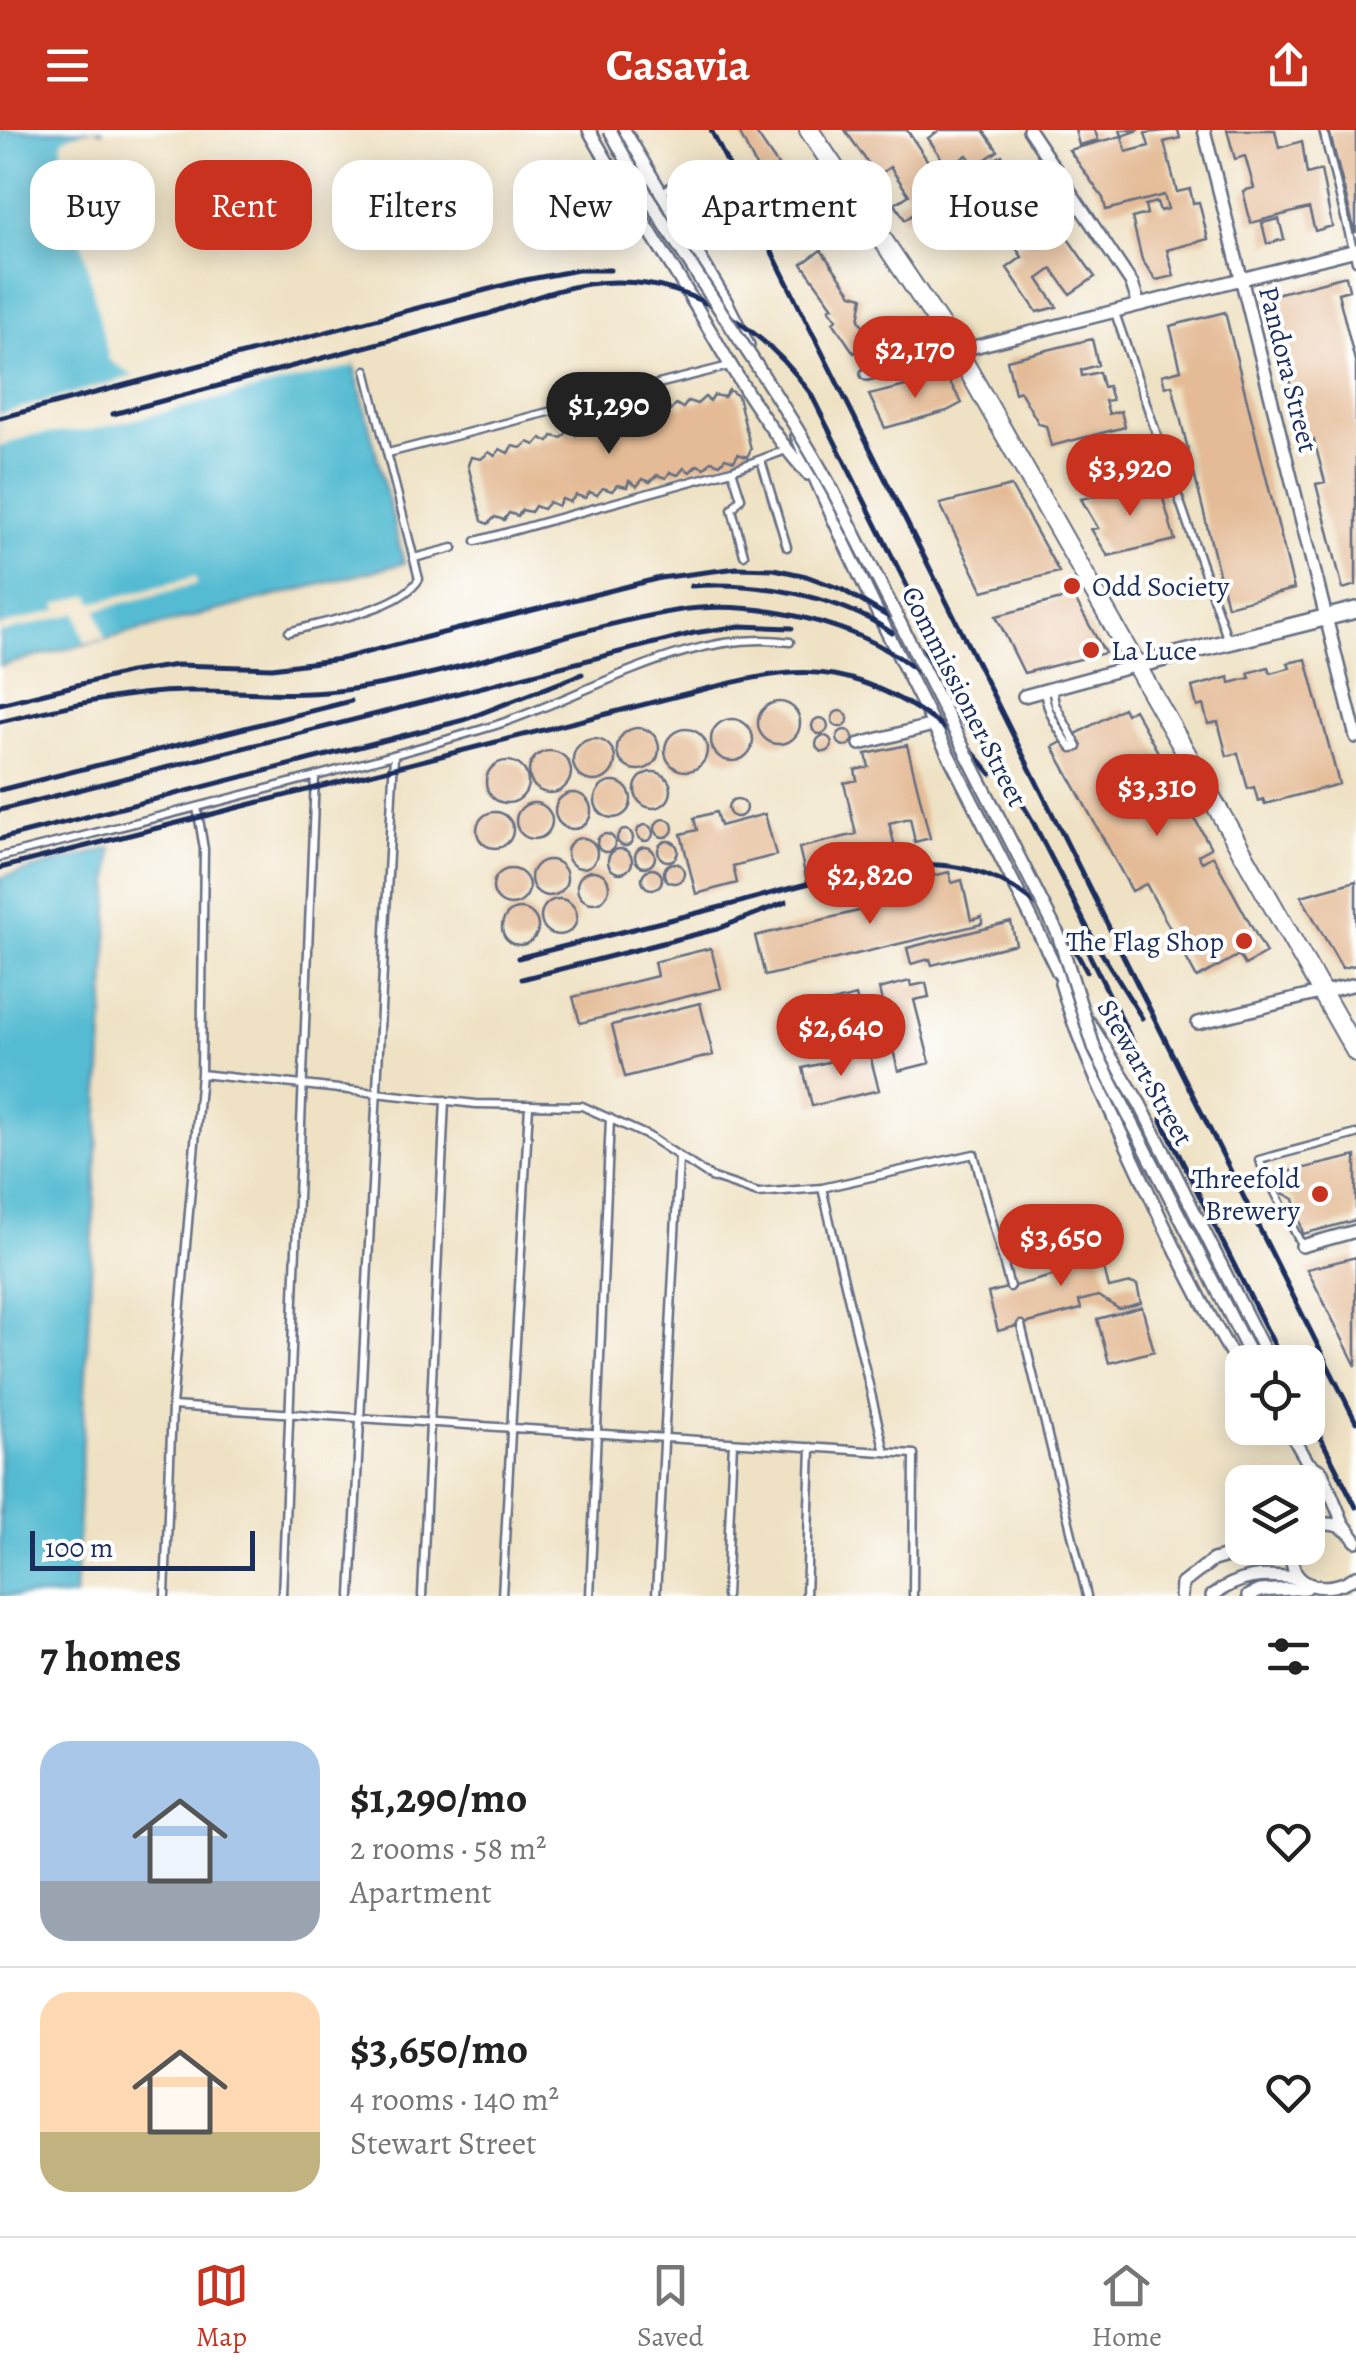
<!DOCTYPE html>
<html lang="en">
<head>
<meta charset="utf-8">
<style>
  :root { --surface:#fff; --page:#f2f2f2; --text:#222; --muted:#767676; --line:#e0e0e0; --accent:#c8321e }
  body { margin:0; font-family:Alegreya,serif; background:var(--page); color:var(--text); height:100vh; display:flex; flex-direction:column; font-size:38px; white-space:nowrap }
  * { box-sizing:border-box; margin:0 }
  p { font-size:32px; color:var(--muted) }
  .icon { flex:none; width:55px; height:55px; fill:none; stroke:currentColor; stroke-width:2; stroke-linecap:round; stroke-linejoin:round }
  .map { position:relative; height:1466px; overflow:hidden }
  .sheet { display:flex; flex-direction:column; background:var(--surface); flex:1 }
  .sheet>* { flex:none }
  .banner { position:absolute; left:30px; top:30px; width:1298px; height:90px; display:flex; gap:20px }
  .buttons { position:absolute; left:1225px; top:1215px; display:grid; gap:20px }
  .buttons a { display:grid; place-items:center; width:100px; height:100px; border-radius:20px; background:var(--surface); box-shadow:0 5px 25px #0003; font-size:50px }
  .scale { position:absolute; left:30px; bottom:25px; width:225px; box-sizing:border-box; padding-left:10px; border:5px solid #1b2f5e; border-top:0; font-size:28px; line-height:35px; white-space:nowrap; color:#1b2f5e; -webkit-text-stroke:8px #fff; paint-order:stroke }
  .price { position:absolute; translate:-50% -85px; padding:0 22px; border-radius:35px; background:var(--accent); color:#fff; font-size:32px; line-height:65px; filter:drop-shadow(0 2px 5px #0008) }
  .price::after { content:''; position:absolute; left:50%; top:60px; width:30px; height:22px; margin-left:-15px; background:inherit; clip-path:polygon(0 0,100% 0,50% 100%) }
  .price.current { background:#222; color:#fff }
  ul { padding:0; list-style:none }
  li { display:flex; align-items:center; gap:30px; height:250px; padding:0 40px }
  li+li { border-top:2px solid var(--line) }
  li span { display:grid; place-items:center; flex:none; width:280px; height:200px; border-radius:30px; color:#555 }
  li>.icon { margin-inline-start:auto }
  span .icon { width:120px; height:120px; fill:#fffc; stroke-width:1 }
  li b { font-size:42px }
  h2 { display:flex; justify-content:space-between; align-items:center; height:120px; padding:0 40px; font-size:42px }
  .pill { padding:0 35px; border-radius:30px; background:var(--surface); box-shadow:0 5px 25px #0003; font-size:35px; line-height:90px }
  .pill.current { background:var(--accent); color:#fff }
  header { display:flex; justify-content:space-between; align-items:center; height:130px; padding:0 40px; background:var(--accent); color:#fff; font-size:45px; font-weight:700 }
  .dock { display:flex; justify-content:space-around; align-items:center; height:140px; border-top:2px solid var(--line); background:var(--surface); font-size:28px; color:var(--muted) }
  .dock a { display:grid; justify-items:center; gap:5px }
  .dock .current { color:var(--accent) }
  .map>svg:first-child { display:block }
</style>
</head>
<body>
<header><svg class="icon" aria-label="menu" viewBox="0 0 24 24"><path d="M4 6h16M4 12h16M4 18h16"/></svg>Casavia<svg class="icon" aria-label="share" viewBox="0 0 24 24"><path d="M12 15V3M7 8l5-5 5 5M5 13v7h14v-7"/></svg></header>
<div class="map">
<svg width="1356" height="1466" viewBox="0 0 1356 1466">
  <rect width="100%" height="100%" fill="#fff"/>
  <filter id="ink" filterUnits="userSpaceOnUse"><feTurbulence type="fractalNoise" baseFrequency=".01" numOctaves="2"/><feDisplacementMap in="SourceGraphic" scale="20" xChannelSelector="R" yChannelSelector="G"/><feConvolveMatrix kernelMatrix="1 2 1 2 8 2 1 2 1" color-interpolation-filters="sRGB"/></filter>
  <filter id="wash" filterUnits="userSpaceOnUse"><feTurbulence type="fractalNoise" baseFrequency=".0048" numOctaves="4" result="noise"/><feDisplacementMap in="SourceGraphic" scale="40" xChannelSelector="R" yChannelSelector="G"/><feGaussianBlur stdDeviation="2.25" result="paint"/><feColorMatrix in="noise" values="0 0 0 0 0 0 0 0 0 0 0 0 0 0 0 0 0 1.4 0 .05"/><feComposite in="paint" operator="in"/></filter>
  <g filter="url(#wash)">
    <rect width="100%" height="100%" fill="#efe2c4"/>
    <path fill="#54bbd2" stroke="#387598" stroke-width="2.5" d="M0 0H104L79 5 70 13 128 235 161 247 332 197 354 236 404 433 0 536Z
      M112 718 75 1466H0V748Z"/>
    <path fill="#efe2c4" d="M90 0H98L95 9 81 10 76 15 103 131 132 232 161 241 332 192 349 216 354 236 91 300 33 305 0 316V284L134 246 109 230 74 77 63 47 62 11 70 5Z
      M195 447 197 454 97 480 105 509 85 513 77 483 0 503V496L58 480 56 474 90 465 93 473Z"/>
    <g id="blocks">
      <path fill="#e4bb96" d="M738 0H754L796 62 815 48 830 71 787 99Z
        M845 0H907L937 45 928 51 939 66 905 90 895 74 909 65 890 37 877 46Z
        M940 0H983L998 21 975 36 967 25 948 38 928 8Z
        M1075 0H1095L1098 10 1079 15Z
        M1120 0H1139L1122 6 1126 22 1149 16 1145 3 1178 0 1180 8 1164 12 1177 62 1190 59 1193 73 1199 72 1208 109 1167 120 1174 146 1156 150 1142 130 1132 88 1147 84 1145 75 1157 72 1160 81 1168 79 1164 65 1106 80 1103 68 1069 20 1122 6Z
        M1227 0H1275L1279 18 1302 11 1307 44 1321 40 1332 96 1315 101 1309 78 1251 93 1243 61 1254 58 1245 26 1235 29Z
        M1329 0H1356V102H1355Z
        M1002 25 1008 36 985 51 978 40Z
        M1004 43 1024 70 988 95 969 67Z
        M1047 79 1095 147 1070 164 1052 139 1038 149 1057 177 1037 182 1007 138 1022 127 1016 118 1031 107 1023 97Z
        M1279 89 1284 109 1267 114 1262 93Z
        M821 120 852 164 863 167 859 190 873 210 854 223 833 192 837 189 829 179 833 177 802 134Z
        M1346 146 1349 160 1338 163 1356 235V455L1343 459 1316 354 1325 352 1314 310 1305 313 1268 166Z
        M1225 182 1294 459 1227 476 1172 255 1165 257 1162 245 1181 240 1170 196Z
        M1092 209 1098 235 1081 240 1082 246 1099 242 1103 257 1108 256 1112 270 1105 271 1109 284 1121 281 1125 297 1051 316 1046 296 1039 294 1020 261 1015 263 1007 230Z
        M946 246 962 273 947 281 885 298 869 265Z
        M729 260 738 266 751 319 747 327 738 324 734 331 725 328 720 334 711 331 705 338 697 335 690 342 684 338 678 345 670 342 666 348 657 345 650 352 643 349 637 356 629 351 627 357 617 355 612 361 603 358 597 365 590 362 585 368 576 365 570 372 562 369 558 376 549 372 543 379 535 376 531 382 522 380 518 386 509 383 504 390 495 387 488 394 482 391 468 335 471 327 481 329 489 322 495 326 500 319 508 323 512 316 521 318 528 312 535 315 541 308 549 312 552 306 562 308 568 301 576 305 578 299 589 301 595 294 603 298 607 291 616 294 623 288 629 291 635 284 643 288 651 281 656 285 661 278 670 281 676 274 683 278 688 271 697 274 705 267 710 271 714 265 724 267Z
        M1158 351 1175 410 1108 426 1091 399 1098 398 1081 369Z
        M1011 356 1059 442 983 461 940 374Z
        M1073 466 1105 523 1024 543 996 486Z
        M1306 529 1339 654 1265 674 1263 669 1258 671 1254 657 1248 659 1238 623 1227 626 1218 592 1208 594 1203 575 1197 577 1192 557 1229 547 1230 553 1250 548 1248 543 1268 537 1270 543 1290 538 1288 533Z
        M758 593a21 21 0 1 1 42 0a21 21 0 1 1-42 0Z
        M1123 578 1126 584 1134 579 1211 718 1198 725 1202 732 1213 726 1266 823 1245 835 1239 825 1197 848 1146 754 1132 761 1053 617Z
        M832 589a8 8 0 1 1 16 0a8 8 0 1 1-16 0Z
        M812 596a8 8 0 1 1 16 0a8 8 0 1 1-16 0Z
        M711 610a21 21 0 1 1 42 0a21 21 0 1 1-42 0Z
        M617 619a21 21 0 1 1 42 0a21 21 0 1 1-42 0Z
        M665 620a21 21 0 1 1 42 0a21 21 0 1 1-42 0Z
        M837 608a8 8 0 1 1 16 0a8 8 0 1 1-16 0Z
        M816 614a8 8 0 1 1 16 0a8 8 0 1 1-16 0Z
        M573 630a21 21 0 1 1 42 0a21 21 0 1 1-42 0Z
        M907 615 930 708 915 712 910 688 889 693 896 721 850 732 853 741 807 752 799 718 856 704 844 653 857 650 855 640 869 637 866 624Z
        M529 642a21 21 0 1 1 42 0a21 21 0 1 1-42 0Z
        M486 652a21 21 0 1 1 42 0a21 21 0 1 1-42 0Z
        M635 660a18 18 0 1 1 36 0a18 18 0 1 1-36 0Z
        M595 670a18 18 0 1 1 36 0a18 18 0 1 1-36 0Z
        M555 681a18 18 0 1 1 36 0a18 18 0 1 1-36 0Z
        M728 678a9 9 0 1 1 18 0a9 9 0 1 1-18 0Z
        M516 691a18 18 0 1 1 36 0a18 18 0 1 1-36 0Z
        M716 682 720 696 765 684 776 725 733 736 737 753 696 764 681 704 697 700 694 688Z
        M477 700a18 18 0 1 1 36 0a18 18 0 1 1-36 0Z
        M655 698a9 9 0 1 1 18 0a9 9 0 1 1-18 0Z
        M637 703a8 8 0 1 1 16 0a8 8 0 1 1-16 0Z
        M617 708a8 8 0 1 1 16 0a8 8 0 1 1-16 0Z
        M597 713a9 9 0 1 1 18 0a9 9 0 1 1-18 0Z
        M567 723a15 15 0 1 1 30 0a15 15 0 1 1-30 0Z
        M658 721a10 10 0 1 1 20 0a10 10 0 1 1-20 0Z
        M635 727a10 10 0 1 1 20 0a10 10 0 1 1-20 0Z
        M608 731a12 12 0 1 1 24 0a12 12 0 1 1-24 0Z
        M531 748a18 18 0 1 1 36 0a18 18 0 1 1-36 0Z
        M664 743a10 10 0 1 1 20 0a10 10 0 1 1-20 0Z
        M642 749a10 10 0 1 1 20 0a10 10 0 1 1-20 0Z
        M493 757a18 18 0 1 1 36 0a18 18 0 1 1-36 0Z
        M577 757a16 16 0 1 1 32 0a16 16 0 1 1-32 0Z
        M949 742 952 753 962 750 971 790 982 787V794L765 846 755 806 912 768 908 752Z
        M1356 751V835L1342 838 1301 766Z
        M541 787a18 18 0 1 1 36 0a18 18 0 1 1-36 0Z
        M502 797a18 18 0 1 1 36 0a18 18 0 1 1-36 0Z
        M1011 792 1016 814 932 835 930 829 911 834 907 818Z
        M711 818 721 858 580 893 573 867 657 846 654 832Z
        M910 851 911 856 926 853 929 867 914 870 930 933 898 941 879 859Z
        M856 866 866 905 811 918 802 880Z
        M700 873 713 925 625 947 612 895Z
        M869 922 879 960 812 976 803 938Z
        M1356 1026V1090L1303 1104 1294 1069 1281 1062 1274 1045Z
        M1090 1107 1096 1108 1109 1158 1131 1153 1137 1155 1141 1173 1119 1179 1098 1166 1079 1171 1081 1179 998 1201 988 1163 1063 1143 1057 1116Z
        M1356 1127V1236L1307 1139Z
        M1142 1177 1154 1221 1109 1233 1097 1189Z"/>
    </g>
  </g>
  <g filter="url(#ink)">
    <use href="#blocks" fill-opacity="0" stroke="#656e82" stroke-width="2.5"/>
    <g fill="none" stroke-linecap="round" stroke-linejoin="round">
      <defs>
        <path id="service" d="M1323 0 1356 131
          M634 78 684 49
          M1115 183 1228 511
          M388 323 729 236
          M761 330 787 417
          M732 340 741 368 732 379 744 425
          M476 411 732 340 786 320
          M414 428 453 418
          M289 502C324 491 400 480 419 449L366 240
          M1044 562C1048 584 1058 601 1072 618L1078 617 1055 574 1052 558
          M0 727C165 685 330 645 493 596 586 567 689 497 790 512
          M201 944 476 974 582 976 648 1006 711 1047 758 1063 822 1058 974 1024 1010 1157
          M822 1058 885 1322
          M1302 1116 1259 1030 1356 1004
          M1021 1195 1087 1466
          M172 1276 914 1324 913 1466
          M165 1466 172 1276 201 944 204 719 197 677
          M282 1466 315 647
          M351 1466 394 626
          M422 1466 445 970
          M502 1466 529 975
          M590 1466 610 988
          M656 1466 679 1028
          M726 1466 733 1312
          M806 1466 811 1317"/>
        <path id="minor" d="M589 0C619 54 653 105 685 158 723 221 757 288 808 344
          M624 0 727 173 748 215
          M1029 0 1132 154 1139 175
          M1204 0 1356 607
          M867 244 1356 120
          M797 306C874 489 970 662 1057 840L1077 872
          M1024 566 1137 535
          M860 614 933 595
          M1061 853C1080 920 1111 981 1140 1044 1171 1111 1203 1179 1242 1241
          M1089 892 1140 974 1270 1232
          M1198 893 1356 854
          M1302 1116 1356 1101
          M1288 1298 1308 1333 1322 1342 1343 1393 1351 1404
          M1308 1379V1333
          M1308 1399C1326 1390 1344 1393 1356 1411
          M1293 1418C1284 1459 1330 1466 1356 1446
          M1181 1466 1182 1454 1213 1430 1256 1418
          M1212 1466C1239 1445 1263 1444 1296 1448
          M1248 1466 1259 1461 1306 1458"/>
        <path id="tertiary" d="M1137 535 1356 480"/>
        <path id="secondary" d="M809 0 958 222 1356 922"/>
      </defs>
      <use href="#service" stroke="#656e82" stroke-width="11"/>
      <use href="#minor" stroke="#656e82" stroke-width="16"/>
      <use href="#tertiary" stroke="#656e82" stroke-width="20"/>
      <use href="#secondary" stroke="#656e82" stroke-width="22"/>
      <use href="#service" stroke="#fff" stroke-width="6"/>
      <use href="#minor" stroke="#fff" stroke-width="11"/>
      <use href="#tertiary" stroke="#fff" stroke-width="15"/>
      <use href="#secondary" stroke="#fff" stroke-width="18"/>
      <path stroke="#1b2f5e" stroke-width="5" d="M711 0 1356 1292
        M113 284 488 184C530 169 571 152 616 152 695 151 767 202 811 264L983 608 1032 690 1094 811 1142 888
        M0 288 520 151 578 140H610
        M691 456C754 451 839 465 892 503
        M0 574 130 542 177 535 272 538 340 529 660 448 737 438 774 439 806 446 841 459 894 490 943 544
        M0 592C62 577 122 562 186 561 236 560 287 567 337 561 452 548 561 500 675 481 746 469 839 488 900 528 927 546 948 572 968 598
        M0 660 351 571
        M0 680 694 503 740 496 792 498
        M0 709 464 590 582 544
        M0 738 697 561C787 539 833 528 917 579 950 600 967 613 991 644
        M1089 824 1176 999
        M518 828C587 811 656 794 725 776 795 758 900 721 971 740 1026 755 1062 792 1087 842
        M522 849 717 799 786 772
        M1161 989 1283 1232
        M1308 1283 1356 1377"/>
      <defs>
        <path id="minor-bridge" d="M610 0C676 125 765 237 833 361L1058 804 1095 920 1254 1232"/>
      </defs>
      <use href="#minor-bridge" stroke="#656e82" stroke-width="16" stroke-linecap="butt"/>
      <use href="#minor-bridge" stroke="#fff" stroke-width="11"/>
    </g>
  </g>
  <g fill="#c8321e" stroke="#fff" stroke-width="4">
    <circle cx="1072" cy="456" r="10"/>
    <circle cx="1091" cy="520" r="10"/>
    <circle cx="1244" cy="811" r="10"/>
    <circle cx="1320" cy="1064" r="10"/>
  </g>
  <g text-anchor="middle" stroke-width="8" stroke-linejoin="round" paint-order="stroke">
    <g font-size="28" fill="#1b2f5e" stroke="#fff">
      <text transform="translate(1289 239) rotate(76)" y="10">Pandora Street</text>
      <text transform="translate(965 566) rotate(63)" y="10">Commissioner Street</text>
      <text transform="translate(1146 942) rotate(60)" y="10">Stewart Street</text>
    </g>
    <g font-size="28" fill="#1b2f5e" stroke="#fff" text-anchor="start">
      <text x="1092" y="466">Odd Society</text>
      <text x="1111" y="530">La Luce</text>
      <text x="1224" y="821" text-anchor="end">The Flag Shop</text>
      <text x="1300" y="1058" text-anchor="end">Threefold<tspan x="1300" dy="32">Brewery</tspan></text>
    </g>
  </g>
</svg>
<div class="buttons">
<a><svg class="icon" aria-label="locate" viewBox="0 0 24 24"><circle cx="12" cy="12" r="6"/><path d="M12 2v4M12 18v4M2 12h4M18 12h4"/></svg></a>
<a><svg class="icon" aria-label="layers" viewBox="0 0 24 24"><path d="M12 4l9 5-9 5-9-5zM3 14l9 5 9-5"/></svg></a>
</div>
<div class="scale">100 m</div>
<b class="price" style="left:915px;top:271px">$2,170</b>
<b class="price current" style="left:609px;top:327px">$1,290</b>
<b class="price" style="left:1130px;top:389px">$3,920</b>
<b class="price" style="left:1157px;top:709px">$3,310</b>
<b class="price" style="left:870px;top:797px">$2,820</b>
<b class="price" style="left:841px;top:949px">$2,640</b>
<b class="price" style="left:1061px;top:1159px">$3,650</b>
<div class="banner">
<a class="pill">Buy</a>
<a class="pill current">Rent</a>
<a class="pill">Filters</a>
<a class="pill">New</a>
<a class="pill">Apartment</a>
<a class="pill">House</a>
</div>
</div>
<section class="sheet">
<h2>7 homes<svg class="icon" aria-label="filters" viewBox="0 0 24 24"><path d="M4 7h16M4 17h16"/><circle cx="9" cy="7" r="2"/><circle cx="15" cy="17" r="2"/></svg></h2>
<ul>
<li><span style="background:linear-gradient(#a9c7e8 70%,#9aa5b1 0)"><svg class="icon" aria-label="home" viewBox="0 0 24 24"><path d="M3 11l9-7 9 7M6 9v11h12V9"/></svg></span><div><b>$1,290/mo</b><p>2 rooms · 58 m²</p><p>Apartment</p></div><svg class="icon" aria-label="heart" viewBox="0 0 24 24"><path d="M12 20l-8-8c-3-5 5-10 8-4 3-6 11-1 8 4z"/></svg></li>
<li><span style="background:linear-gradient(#ffd9b3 70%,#c2b280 0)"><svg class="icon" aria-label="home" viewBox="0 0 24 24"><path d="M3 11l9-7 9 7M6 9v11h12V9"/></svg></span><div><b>$3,650/mo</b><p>4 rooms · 140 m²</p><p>Stewart Street</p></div><svg class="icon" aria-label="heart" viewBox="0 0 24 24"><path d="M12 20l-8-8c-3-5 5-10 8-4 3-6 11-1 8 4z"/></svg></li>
</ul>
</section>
<nav class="dock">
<a class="current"><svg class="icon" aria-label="map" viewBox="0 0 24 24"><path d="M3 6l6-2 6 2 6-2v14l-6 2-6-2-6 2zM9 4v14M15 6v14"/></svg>Map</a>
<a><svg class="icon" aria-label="saved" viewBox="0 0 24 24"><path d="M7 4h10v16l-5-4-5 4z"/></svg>Saved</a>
<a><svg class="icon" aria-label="home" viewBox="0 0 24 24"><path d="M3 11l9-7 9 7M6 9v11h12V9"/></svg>Home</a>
</nav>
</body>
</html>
